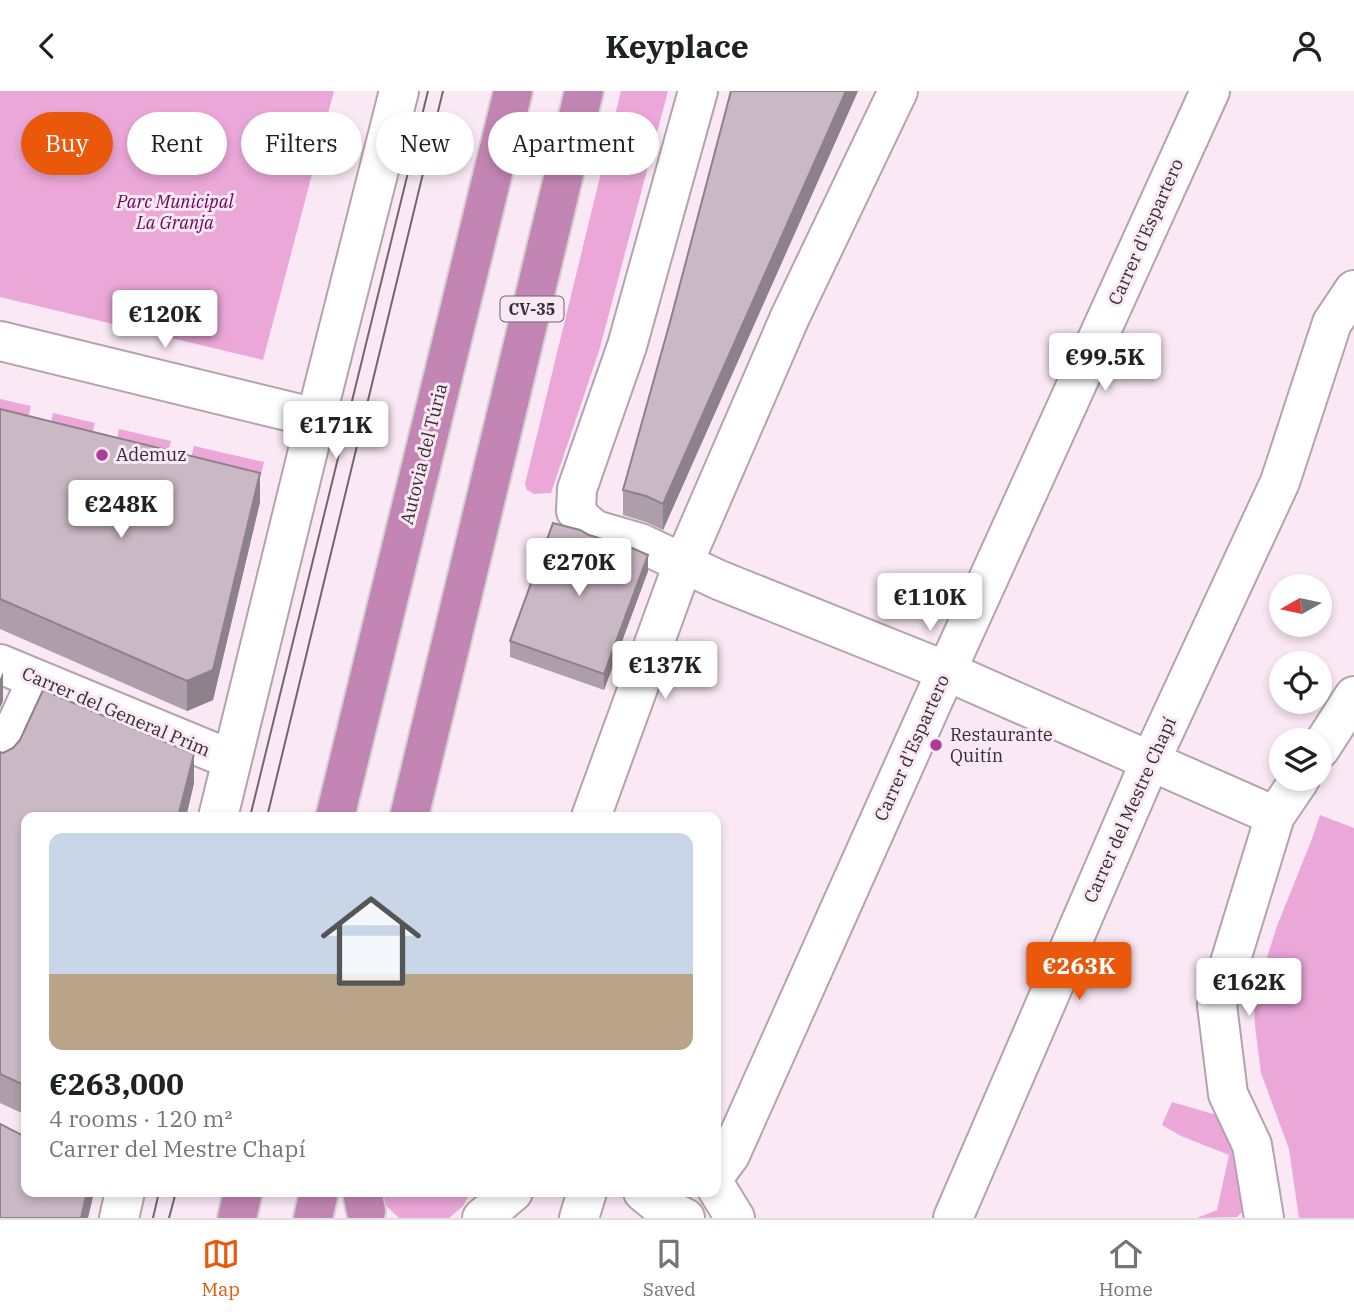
<!DOCTYPE html>
<html lang="en">
<head>
<meta charset="utf-8">
<style>
  :root { --surface:#fff; --page:#f2f2f2; --text:#202124; --muted:#757577; --line:#e0e0e0; --accent:#ea580c }
  body { margin:0; font-family:"IBM Plex Serif",serif; background:var(--page); color:var(--text); height:100vh; display:flex; flex-direction:column; font-size:26px; white-space:nowrap }
  * { box-sizing:border-box; margin:0 }
  p { font-size:23px; color:var(--muted) }
  .icon { flex:none; width:38px; height:38px; fill:none; stroke:currentColor; stroke-width:2; stroke-linecap:round; stroke-linejoin:round }
  .map { position:relative; flex:1; overflow:hidden }
  .sheet { position:absolute; left:21px; top:721px; width:700px; height:385px; display:flex; flex-direction:column; background:var(--surface); border-radius:14px; box-shadow:0 4px 10px #0003 }
  .sheet>* { flex:none }
  .top-card { position:absolute; left:21px; top:21px; width:700px; height:63px; display:flex; gap:14px }
  .needle { width:46px; rotate:261deg }
  .tools { position:absolute; left:1269px; top:483px; display:grid; gap:14px }
  .tools a { display:grid; place-items:center; width:63px; height:63px; border-radius:50%; background:var(--surface); box-shadow:0 4px 10px #0003; font-size:35px }
  .price { position:absolute; translate:-50% -60px; padding:0 16px; border-radius:7px; background:#fff; color:#222; font-size:23px; line-height:46px; filter:drop-shadow(0 2px 4px #0008) }
  .price::after { content:''; position:absolute; left:50%; top:42px; width:21px; height:16px; margin-left:-10px; background:inherit; clip-path:polygon(0 0,100% 0,50% 100%) }
  .price.selected { background:var(--accent); color:#fff }
  ul { padding:0; list-style:none }
  li { display:grid; align-content:center; gap:14px; height:371px; padding:0 28px }
  li+li { border-top:2px solid var(--line) }
  li span { display:grid; place-items:center; height:217px; border-radius:14px; color:#555 }
  li>.icon { margin-inline-start:auto }
  span .icon { width:126px; height:126px; fill:#fffc; stroke-width:1 }
  li b { font-size:30px }
  .pill { padding:0 24px; border-radius:32px; background:var(--surface); box-shadow:0 4px 10px #0003; font-size:24px; line-height:63px }
  .pill.selected { background:var(--accent); color:#fff }
  header { display:flex; justify-content:space-between; align-items:center; height:91px; padding:0 28px; background:var(--surface); font-size:32px; font-weight:700 }
  .tab-bar { display:flex; justify-content:space-around; align-items:center; height:98px; border-top:2px solid var(--line); background:var(--surface); font-size:19px; color:var(--muted) }
  .tab-bar a { display:grid; justify-items:center; gap:4px }
  .tab-bar .selected { color:var(--accent) }
  .map>svg:first-child { display:block }
</style>
</head>
<body>
<header><svg class="icon" aria-label="back" viewBox="0 0 24 24"><path d="M15 5l-7 7 7 7"/></svg>Keyplace<svg class="icon" aria-label="person" viewBox="0 0 24 24"><circle cx="12" cy="8" r="4"/><path d="M4 21q1-7 8-7t8 7"/></svg></header>
<div class="map">
<svg width="1354" height="1127" viewBox="0 0 1354 1127">
  <rect width="100%" height="100%" fill="#fae8f4"/>
  <path fill="#eaa7d8" d="M0 0H334L263 269 0 206Z
    M621 0H668L599 260 551 402 534 403 527 399 525 393Z
    M0 308 31 315 26 334 0 328Z
    M53 322 95 332 90 351 49 341Z
    M119 338 171 350 166 369 115 356Z
    M194 355 264 371 259 391 189 374Z
    M1320 724 1354 737V1127H1299L1289 1058 1261 982 1255 935 1254 908 1277 835 1312 748Z
    M1172 1011 1220 1025 1236 1055 1244 1112 1242 1121 1237 1126 1197 1127 1217 1119 1229 1064 1181 1045 1162 1034Z
    M376 1101H471L463 1115 449 1127H399L381 1110Z"/>
  <g fill="none" stroke-linecap="round" stroke-linejoin="round">
    <defs>
      <path id="minor" d="M698 0 627 255 577 398 576 420 584 430 595 439 640 452 719 489 946 580 1275 725
        M0 250 316 327
        M0 573 232 669
        M1320 658 1354 605
        M0 669 37 589
        M218 726 316 327 399 0
        M591 726 683 473 790 226 898 0
        M716 1083 730 1064 936 603 1210 0
        M716 1096 735 1127
        M643 1101 659 1114 685 1127
        M119 1127 125 1101
        M482 1127 513 1101
        M579 1127 587 1101
        M953 1127 1150 671 1280 391 1332 232 1354 199
        M1264 1127 1252 1054 1228 1003 1217 914 1275 725 1300 688"/>
      <path id="highway" d="M335 726 513 0
        M409 726 584 0
        M362 1101 366 1120
        M237 1127 243 1101
        M313 1127 319 1101"/>
    </defs>
    <use href="#minor" stroke="#b4a3af" stroke-width="42"/>
    <use href="#highway" stroke="#d2d1d2" stroke-width="42"/>
    <use href="#minor" stroke="#fff" stroke-width="38"/>
    <use href="#highway" stroke="#c385b3" stroke-width="38"/>
    <path stroke="#71676e" stroke-width="2" d="M250 726 428 0
      M267 726 443 0
      M153 1127 159 1101
      M169 1127 176 1101"/>
  </g>
  <path fill="#ae9ea9" d="M731 0H858L663 439 646 431 623 424V399L670 231Z
    M0 318 260 411 213 609 187 620 0 538Z
    M648 480 604 599 510 566V550Z
    M0 661 194 692 186 726H26V1024L0 1012Z"/>
  <path fill="#8d818a" d="M846 0H858L663 439V413Z
    M260 382V411L213 609 187 620V590Z
    M648 464V480L604 599V583Z
    M3 581V610L0 617V588Z
    M194 663V692L186 726H178Z
    M87 1101H93V1106L88 1127H81Z"/>
  <path fill="#cab8c5" stroke="#8d818a" stroke-width="2" d="M731 0H846L663 413 646 405 623 399 670 231Z
    M0 318 260 382 213 579 187 590 0 508Z
    M553 432 580 439 589 444 632 457 648 464 604 583 510 550Z
    M43 599 194 663 178 726H26V995L0 983V661L3 662 13 657 20 649Z
    M0 1033 26 1046V1101H87L81 1127H0Z"/>
  <g fill="#ad3b97" stroke="#fae8f4" stroke-width="2.5">
    <circle cx="102" cy="364" r="7"/>
    <circle cx="936" cy="654" r="7"/>
  </g>
  <g text-anchor="middle" stroke-width="6" stroke-linejoin="round" paint-order="stroke">
    <rect fill="#fae8f4" stroke="#6f656c" stroke-width="2" x="500.5" y="205.5" width="63" height="25" rx="5"/>
    <g font-size="16" font-weight="bold" fill="#332d31">
      <text x="532" y="224">CV-35</text>
    </g>
    <g font-size="18" font-style="italic" fill="#69065a" stroke="#fae8f4">
      <text x="175" y="117">Parc Municipal<tspan x="175" dy="21">La Granja</tspan></text>
    </g>
    <g font-size="18" fill="#332d31" stroke="#fae8f4">
      <text transform="translate(1146 141) rotate(-66)" y="6">Carrer d'Espartero</text>
      <text transform="translate(424 363) rotate(-76)" y="6">Autovia del Túria</text>
      <text transform="translate(116 621) rotate(23)" y="6">Carrer del General Prim</text>
      <text transform="translate(912 657) rotate(-66)" y="6">Carrer d'Espartero</text>
      <text transform="translate(1130 719) rotate(-66)" y="6">Carrer del Mestre Chapí</text>
    </g>
    <g font-size="18" fill="#332d31" stroke="#fae8f4" text-anchor="start">
      <text x="116" y="370">Ademuz</text>
      <text x="950" y="650">Restaurante<tspan x="950" dy="21">Quitín</tspan></text>
    </g>
  </g>
</svg>
<div class="tools">
<a><svg class="needle" viewBox="-14 -14 28 28"><path d="M0-13l5 13h-10z" fill="#e53935"/><path d="M0 13l5-13h-10z" fill="#757577"/></svg></a>
<a><svg class="icon" aria-label="locate" viewBox="0 0 24 24"><circle cx="12" cy="12" r="6"/><path d="M12 2v4M12 18v4M2 12h4M18 12h4"/></svg></a>
<a><svg class="icon" aria-label="layers" viewBox="0 0 24 24"><path d="M12 4l9 5-9 5-9-5zM3 14l9 5 9-5"/></svg></a>
</div>
<b class="price" style="left:165px;top:259px">€120K</b>
<b class="price" style="left:1105px;top:302px">€99.5K</b>
<b class="price" style="left:336px;top:370px">€171K</b>
<b class="price" style="left:121px;top:449px">€248K</b>
<b class="price" style="left:579px;top:507px">€270K</b>
<b class="price" style="left:930px;top:542px">€110K</b>
<b class="price" style="left:665px;top:610px">€137K</b>
<b class="price selected" style="left:1079px;top:911px">€263K</b>
<b class="price" style="left:1249px;top:927px">€162K</b>
<div class="top-card">
<a class="pill selected">Buy</a>
<a class="pill">Rent</a>
<a class="pill">Filters</a>
<a class="pill">New</a>
<a class="pill">Apartment</a>
</div>
<section class="sheet">
<ul>
<li><span style="background:linear-gradient(#c9d6e8 65%,#b9a48a 0)"><svg class="icon" aria-label="home" viewBox="0 0 24 24"><path d="M3 11l9-7 9 7M6 9v11h12V9"/></svg></span><div><b>€263,000</b><p>4 rooms · 120 m²</p><p>Carrer del Mestre Chapí</p></div></li>
</ul>
</section>
</div>
<nav class="tab-bar">
<a class="selected"><svg class="icon" aria-label="map" viewBox="0 0 24 24"><path d="M3 6l6-2 6 2 6-2v14l-6 2-6-2-6 2zM9 4v14M15 6v14"/></svg>Map</a>
<a><svg class="icon" aria-label="saved" viewBox="0 0 24 24"><path d="M7 4h10v16l-5-4-5 4z"/></svg>Saved</a>
<a><svg class="icon" aria-label="home" viewBox="0 0 24 24"><path d="M3 11l9-7 9 7M6 9v11h12V9"/></svg>Home</a>
</nav>
</body>
</html>
